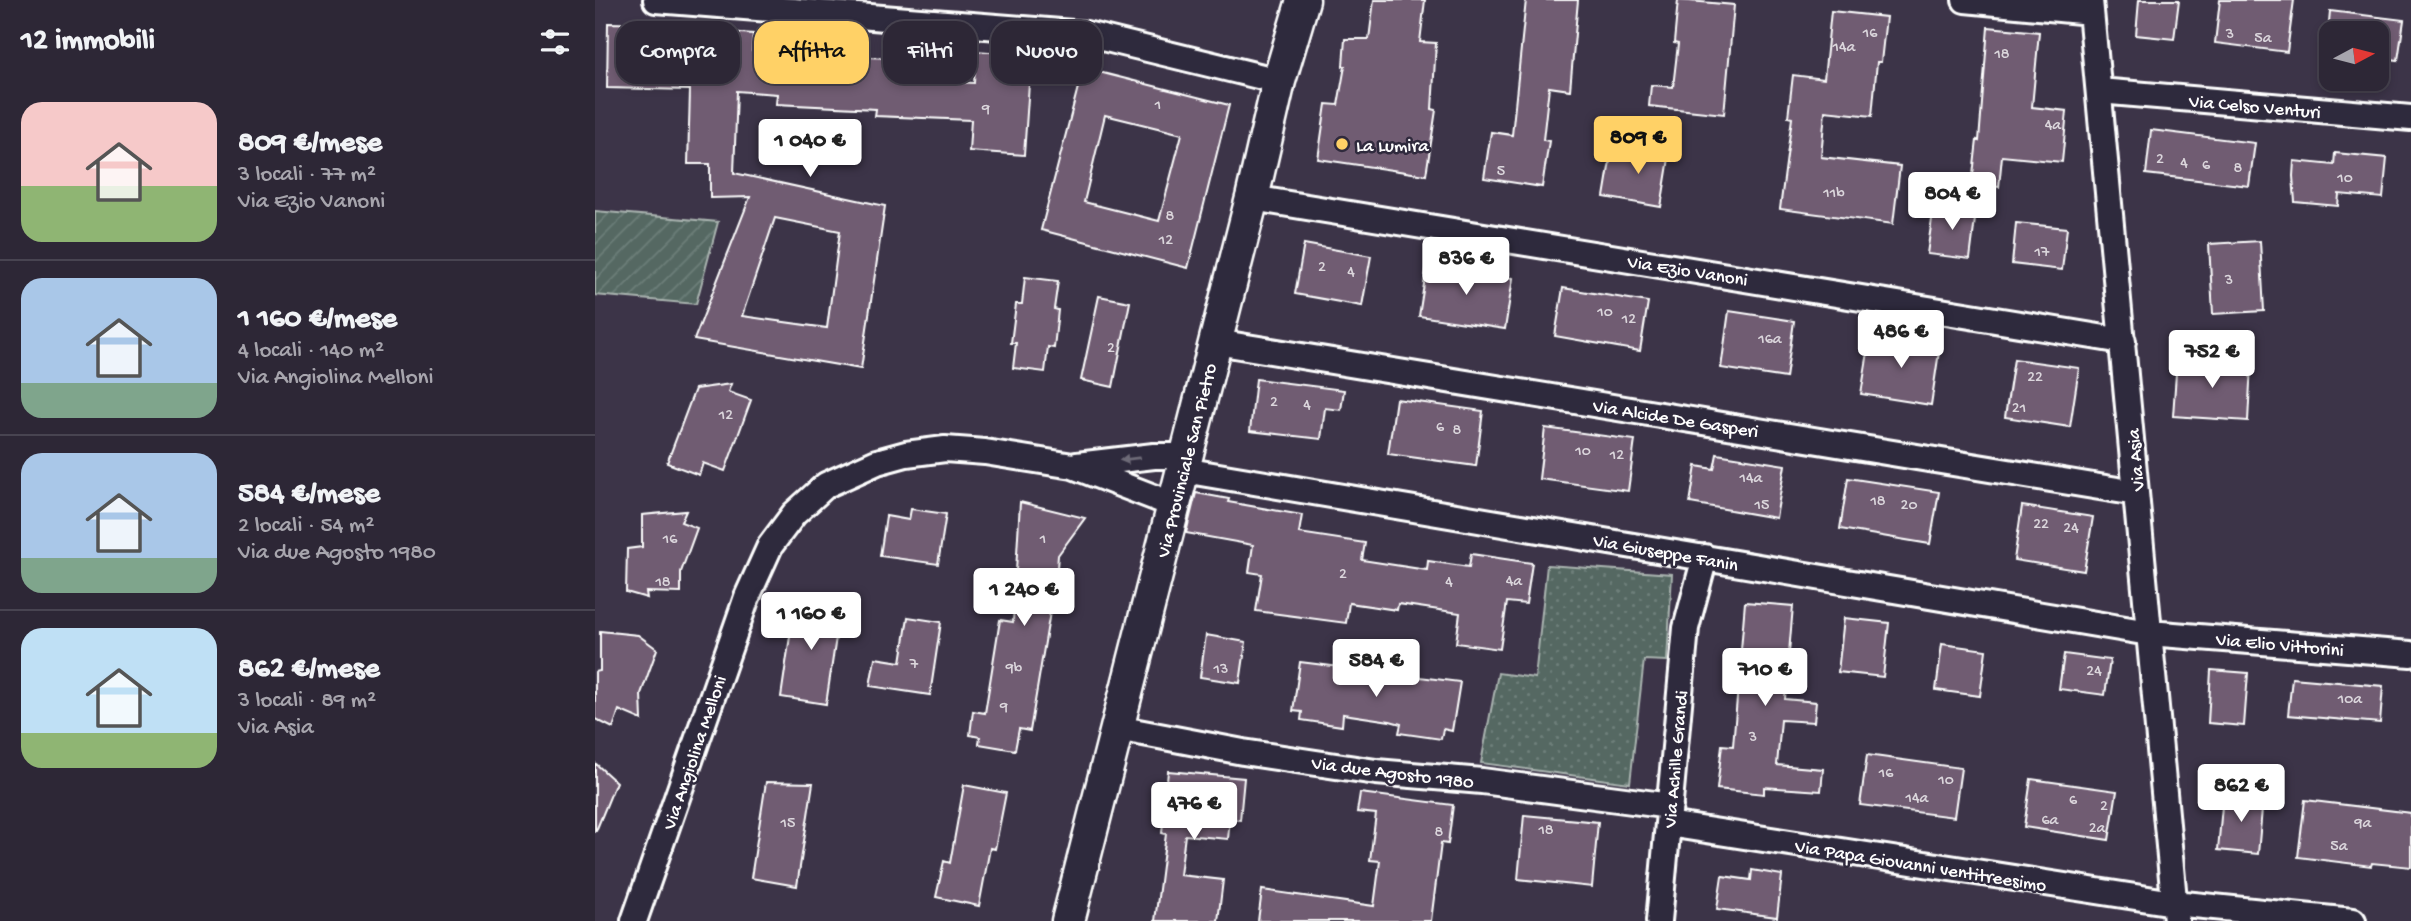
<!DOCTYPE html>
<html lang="it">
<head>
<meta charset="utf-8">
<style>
  :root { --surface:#2d2736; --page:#352f3e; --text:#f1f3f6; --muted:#a7a5ad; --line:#484451; --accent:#ffd166 }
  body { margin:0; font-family:"Gochi Hand",sans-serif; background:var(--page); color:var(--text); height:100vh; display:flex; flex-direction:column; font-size:26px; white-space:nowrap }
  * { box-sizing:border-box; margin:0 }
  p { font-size:23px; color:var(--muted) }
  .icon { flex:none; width:38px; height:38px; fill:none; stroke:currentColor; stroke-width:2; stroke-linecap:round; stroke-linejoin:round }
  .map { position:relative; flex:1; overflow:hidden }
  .drawer { display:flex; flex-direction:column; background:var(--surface); width:595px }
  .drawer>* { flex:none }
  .top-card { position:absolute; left:21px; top:21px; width:665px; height:63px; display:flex; gap:14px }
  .needle { width:46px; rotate:83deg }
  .controls { position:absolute; left:1724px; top:21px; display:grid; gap:14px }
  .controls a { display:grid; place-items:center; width:70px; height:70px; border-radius:14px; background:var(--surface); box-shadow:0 4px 10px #0003,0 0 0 2px var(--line); font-size:35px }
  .price { position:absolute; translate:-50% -60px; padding:0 16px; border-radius:7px; background:#fff; color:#222; font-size:23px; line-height:46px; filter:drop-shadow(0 2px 4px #0008) }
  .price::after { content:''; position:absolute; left:50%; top:42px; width:21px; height:16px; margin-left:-10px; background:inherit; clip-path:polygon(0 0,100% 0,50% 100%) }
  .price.on { background:var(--accent); color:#111 }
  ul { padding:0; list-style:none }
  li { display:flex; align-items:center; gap:21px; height:175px; padding:0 21px }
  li+li { border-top:2px solid var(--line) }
  li span { display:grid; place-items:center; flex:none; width:196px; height:140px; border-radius:21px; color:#555 }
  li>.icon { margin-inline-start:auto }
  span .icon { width:84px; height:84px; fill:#fffc; stroke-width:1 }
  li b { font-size:30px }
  h2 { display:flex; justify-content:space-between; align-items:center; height:84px; padding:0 21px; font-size:30px }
  .tag { padding:0 24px; border-radius:21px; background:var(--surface); box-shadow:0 4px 10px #0003,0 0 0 2px var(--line); font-size:24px; line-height:63px }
  .tag.on { background:var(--accent); color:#111 }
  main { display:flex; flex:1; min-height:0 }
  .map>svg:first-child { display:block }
</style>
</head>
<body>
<main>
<section class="drawer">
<h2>12 immobili<svg class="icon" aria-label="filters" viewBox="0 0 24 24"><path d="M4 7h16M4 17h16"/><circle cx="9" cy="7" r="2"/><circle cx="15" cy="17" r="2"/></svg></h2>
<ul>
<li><span style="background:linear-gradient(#f6c9c9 60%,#8fb573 0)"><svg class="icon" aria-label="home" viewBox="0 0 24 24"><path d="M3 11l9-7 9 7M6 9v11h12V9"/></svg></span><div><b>809 €/mese</b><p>3 locali · 77 m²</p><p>Via Ezio Vanoni</p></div></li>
<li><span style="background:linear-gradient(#a9c7e8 75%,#7fa58c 0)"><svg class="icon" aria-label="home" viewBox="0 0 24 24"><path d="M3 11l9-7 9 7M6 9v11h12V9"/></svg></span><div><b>1 160 €/mese</b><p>4 locali · 140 m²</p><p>Via Angiolina Melloni</p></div></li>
<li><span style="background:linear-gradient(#a9c7e8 75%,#7fa58c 0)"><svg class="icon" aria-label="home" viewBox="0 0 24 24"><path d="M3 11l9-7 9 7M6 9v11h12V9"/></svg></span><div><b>584 €/mese</b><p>2 locali · 54 m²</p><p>Via due Agosto 1980</p></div></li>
<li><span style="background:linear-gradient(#bfe0f5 75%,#8fb573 0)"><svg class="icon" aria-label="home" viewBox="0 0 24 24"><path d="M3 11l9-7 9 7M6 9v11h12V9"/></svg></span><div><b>862 €/mese</b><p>3 locali · 89 m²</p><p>Via Asia</p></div></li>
</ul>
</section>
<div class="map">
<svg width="1816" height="921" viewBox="0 0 1816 921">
  <defs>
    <pattern id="park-dots" width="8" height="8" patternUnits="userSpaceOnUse" patternTransform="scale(1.75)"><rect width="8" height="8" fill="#546862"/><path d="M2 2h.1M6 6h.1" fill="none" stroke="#6e7f7a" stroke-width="1.8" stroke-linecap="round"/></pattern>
    <pattern id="garden-furrows" width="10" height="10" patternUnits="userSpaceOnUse" patternTransform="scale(1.75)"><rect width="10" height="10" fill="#546862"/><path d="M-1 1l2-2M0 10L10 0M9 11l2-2" fill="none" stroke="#6e7f7a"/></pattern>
  </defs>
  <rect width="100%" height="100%" fill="#3c3448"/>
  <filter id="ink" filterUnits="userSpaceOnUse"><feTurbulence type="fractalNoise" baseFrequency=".0143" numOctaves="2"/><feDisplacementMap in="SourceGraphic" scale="14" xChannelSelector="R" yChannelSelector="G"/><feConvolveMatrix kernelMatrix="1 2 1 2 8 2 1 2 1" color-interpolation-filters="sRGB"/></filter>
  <g filter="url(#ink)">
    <path fill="url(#park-dots)" stroke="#aab4b0" stroke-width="2" d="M952 565 1077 574 1072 661 1049 660 1035 783 886 763 903 673 940 678Z"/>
    <path fill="url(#garden-furrows)" stroke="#aab4b0" stroke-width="2" d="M0 211 123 222 101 304 0 295Z"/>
    <path fill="#705b72" stroke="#fff" stroke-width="2" fill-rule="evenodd" d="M779 0H830L825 42 841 43 837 109 841 110 831 175 723 159 731 104 743 105 750 66H748L750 39H774Z
      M931 0H983L975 90 954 87 948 140 954 141 947 187 889 178 896 132 917 135Z
      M1083 0 1139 5 1129 114 1054 106 1056 85 1078 87 1083 44 1079 43Z
      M1544 0H1584L1579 39 1541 35Z
      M1625 0H1699L1692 52 1620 43Z
      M1236 11 1291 17 1286 62H1282L1277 116 1230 111 1226 157 1305 166 1298 224 1185 209 1197 118 1193 117 1198 75 1229 79Z
      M1735 11 1809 20 1803 60 1782 57V33H1733Z
      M13 23 57 24 56 70 95 71 96 56 108 57 110 30 158 34 157 51 291 58V52L338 54 337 81 379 83 381 51 436 55 429 155 374 151 376 120 280 116 281 109 181 104 182 94 142 91 139 173 290 206 266 369 99 340 155 197 115 198V164H93L95 90 12 88ZM180 218 245 231 232 328 147 316Z
      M1393 27 1444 32 1437 107 1472 111 1467 162 1407 156 1404 187 1377 184 1382 140 1384 141Z
      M488 68 634 105 593 268 446 230ZM510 115 587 134 564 221 489 202Z
      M1556 130 1660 143 1654 186 1551 174Z
      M1056 143 1076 146 1066 207 1009 197 1017 149 1053 155Z
      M1740 153 1792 158 1788 198 1744 194 1743 206 1700 202 1698 176 1699 161 1739 165Z
      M1339 205 1381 211 1375 259 1332 254Z
      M1421 223 1472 228 1467 270 1417 264Z
      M1665 241 1669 311 1618 314 1614 244Z
      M709 244 776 256 767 306 700 294Z
      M832 265 918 278 910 329 824 316Z
      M430 277 463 281 459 309 463 310 459 348 453 347 450 372 418 368 421 343H416L421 304H427Z
      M968 288 1053 302 1045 351 960 336Z
      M504 296 535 302 518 387 486 380Z
      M1134 311 1199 321 1191 378 1126 368Z
      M1276 334 1345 345 1336 405 1266 394Z
      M1419 359 1484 368 1475 427 1410 417Z
      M1582 359 1656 364 1653 421 1578 416Z
      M661 379 749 390 746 410 730 408 726 439 655 431Z
      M136 384 133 392 156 400 130 471 108 463 104 475 72 463 100 389Z
      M801 399 888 411 881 466 793 454Z
      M950 428 1040 440 1033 491 944 479Z
      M1122 454 1190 465 1181 518 1095 503 1101 466 1119 469Z
      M1253 478 1344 492 1335 544 1245 529Z
      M601 493 634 499 633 502 707 515 704 533 770 543 767 560 832 570 833 561 874 567 876 554 937 563 931 604 912 602 905 649 861 643 865 613 803 604 802 610 754 603 751 623 661 611 667 574 654 572 658 545 591 533Z
      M425 502 490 518 463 555 460 594H458L435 731 424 729 420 750 384 744 385 737 375 735 378 711 390 713 405 620 418 622Z
      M1427 506 1498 517 1489 571 1419 560Z
      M316 509 351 514 343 564 285 556 291 516 314 520Z
      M91 511 86 522 102 528 86 572V593L51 592 52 598 31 592 32 549 47 547V515Z
      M215 599 246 604 231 704 186 697 199 609 214 611Z
      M1150 602 1198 606 1190 699 1221 702 1219 722 1186 720 1182 765 1228 769 1226 791 1169 787V794L1122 789 1127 745 1138 746Z
      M313 617 346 622 335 695 275 686 280 658 306 662Z
      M1249 618 1294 623 1288 677 1243 672Z
      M5 631 43 635 62 649 46 694 47 720 24 710 18 728 0 719V672L5 671Z
      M611 635 651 642 645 683 605 677Z
      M1347 644 1391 650 1385 696 1341 690Z
      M1469 654 1515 660 1510 695 1464 689Z
      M705 662 865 682 857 731 848 729 846 739 804 733 806 724 795 721 748 714 747 726 706 720 707 712 698 711Z
      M1616 670 1653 673 1649 726 1613 723Z
      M1697 678 1788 686 1785 723 1693 715Z
      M1272 755 1366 768 1359 817 1265 805Z
      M0 763 21 782 1 831H0Z
      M573 771 649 778 645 820 635 819 633 839 590 835 585 875 628 880 623 921H560L571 834 567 833Z
      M1436 779 1522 791 1514 840 1429 827Z
      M171 782 218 783 202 886 156 878Z
      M369 785 411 793 400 849 395 848 384 906 341 897 349 861 355 863Z
      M765 793 858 805 853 844 846 843 836 921H663L667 890 779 906 785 861 775 860 781 814 762 812Z
      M1628 795 1668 798 1663 854 1623 850Z
      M1710 800 1816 813V867L1777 863 1776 866 1703 857Z
      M929 815 1003 822 997 887 923 879Z
      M1157 870 1187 875 1182 917 1122 909 1127 876 1156 880Z"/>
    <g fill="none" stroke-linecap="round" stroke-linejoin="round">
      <defs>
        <path id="minor" d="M61 0 491 34 684 81
          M1370 0 1496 12
          M1495 0 1581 921
          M1504 91 1816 118
          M657 198 1528 341
          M621 342 1541 493
          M482 465 559 456H592
          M588 470 1554 633 1816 654
          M522 728 648 752 781 772 887 781 1075 806
          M1073 824 1579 903 1758 921
          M39 921 152 597 175 546 199 514 231 485 282 462 311 454 350 449 390 452 478 466 579 505
          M1064 921 1091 628 1110 557"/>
        <path id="major" d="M473 921 657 198 684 81 708 0"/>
      </defs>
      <use href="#minor" stroke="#fff" stroke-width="30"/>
      <use href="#major" stroke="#fff" stroke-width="37"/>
      <use href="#minor" stroke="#2f2a3d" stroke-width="24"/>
      <use href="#major" stroke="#2f2a3d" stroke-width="32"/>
    </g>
    <defs><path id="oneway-solid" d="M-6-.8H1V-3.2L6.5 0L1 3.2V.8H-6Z" transform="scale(1.75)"/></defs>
    <use fill="#6d6a77" href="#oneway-solid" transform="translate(535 459) rotate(173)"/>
  </g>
  <circle fill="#ffd166" stroke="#2f2a3d" stroke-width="2.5" cx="747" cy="144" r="7"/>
  <g text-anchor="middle" stroke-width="5" stroke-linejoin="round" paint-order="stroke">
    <g font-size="16" fill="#dbd6dc">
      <text x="1275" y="37">16</text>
      <text x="1635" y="38">3</text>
      <text x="1668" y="42">5a</text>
      <text x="1249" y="51">14a</text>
      <text x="1407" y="58">18</text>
      <text x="563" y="109">1</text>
      <text x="391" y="113">9</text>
      <text x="1458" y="129">4a</text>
      <text x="1565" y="163">2</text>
      <text x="1589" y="167">4</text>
      <text x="1611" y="169">6</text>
      <text x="1643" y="172">8</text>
      <text x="906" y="175">5</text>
      <text x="1750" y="182">10</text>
      <text x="1239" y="197">11b</text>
      <text x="575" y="220">8</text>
      <text x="571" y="244">12</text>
      <text x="1447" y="256">17</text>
      <text x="727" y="271">2</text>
      <text x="756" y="276">4</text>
      <text x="1634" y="284">3</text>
      <text x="1010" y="316">10</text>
      <text x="1034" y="323">12</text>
      <text x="1175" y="343">16a</text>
      <text x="516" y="352">2</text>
      <text x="1440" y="381">22</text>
      <text x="679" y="406">2</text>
      <text x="712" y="409">4</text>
      <text x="1424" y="412">21</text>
      <text x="131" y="419">12</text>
      <text x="845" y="431">6</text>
      <text x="862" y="434">8</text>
      <text x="988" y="455">10</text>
      <text x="1022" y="459">12</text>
      <text x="1156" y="482">14a</text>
      <text x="1283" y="505">18</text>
      <text x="1167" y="509">15</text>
      <text x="1314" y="509">20</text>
      <text x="1446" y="528">22</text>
      <text x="1476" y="532">24</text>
      <text x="75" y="543">16</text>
      <text x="448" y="543">1</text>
      <text x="748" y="578">2</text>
      <text x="919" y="585">4a</text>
      <text x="68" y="586">18</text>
      <text x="854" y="586">4</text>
      <text x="319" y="668">7</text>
      <text x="419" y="672">9b</text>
      <text x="626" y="673">13</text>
      <text x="1499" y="675">24</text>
      <text x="1755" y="703">10a</text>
      <text x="409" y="711">9</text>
      <text x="1158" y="741">3</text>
      <text x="1291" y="777">16</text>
      <text x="1351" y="784">10</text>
      <text x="1322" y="802">14a</text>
      <text x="1478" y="804">6</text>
      <text x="1509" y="810">2</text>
      <text x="1455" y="824">6a</text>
      <text x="193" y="827">15</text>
      <text x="1768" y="827">9a</text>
      <text x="1502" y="832">2a</text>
      <text x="951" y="834">18</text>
      <text x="844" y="836">8</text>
      <text x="1744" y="850">5a</text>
    </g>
    <g font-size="19" fill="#fff" stroke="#2f2a3d">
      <text transform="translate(1660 105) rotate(5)" y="7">Via Celso Venturi</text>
      <text transform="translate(1093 269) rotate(9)" y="7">Via Ezio Vanoni</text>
      <text transform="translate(1081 417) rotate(9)" y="7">Via Alcide De Gasperi</text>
      <text transform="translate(590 460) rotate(-76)" y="7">Via Provinciale San Pietro</text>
      <text transform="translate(1539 460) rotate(-95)" y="7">Via Asia</text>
      <text transform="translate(1071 551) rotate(10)" y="7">Via Giuseppe Fanin</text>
      <text transform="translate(1685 643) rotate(5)" y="7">Via Elio Vittorini</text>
      <text transform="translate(98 752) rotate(-71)" y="7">Via Angiolina Melloni</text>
      <text transform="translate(1079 759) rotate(-85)" y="7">Via Achille Grandi</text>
      <text transform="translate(798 771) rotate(7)" y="7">Via due Agosto 1980</text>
      <text transform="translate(1326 864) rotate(9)" y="7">Via Papa Giovanni ventitreesimo</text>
    </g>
    <g font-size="19" fill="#fff" stroke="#2f2a3d" text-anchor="start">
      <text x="761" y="151">La Lumira</text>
    </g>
  </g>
</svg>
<div class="controls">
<a><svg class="needle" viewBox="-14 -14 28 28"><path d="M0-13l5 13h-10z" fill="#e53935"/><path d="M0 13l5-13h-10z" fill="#a7a5ad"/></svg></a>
</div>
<b class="price on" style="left:1043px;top:176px">809 €</b>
<b class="price" style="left:215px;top:179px">1 040 €</b>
<b class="price" style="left:1357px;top:232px">804 €</b>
<b class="price" style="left:871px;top:297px">836 €</b>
<b class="price" style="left:1306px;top:370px">486 €</b>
<b class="price" style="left:1617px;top:390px">752 €</b>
<b class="price" style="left:429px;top:628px">1 240 €</b>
<b class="price" style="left:216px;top:652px">1 160 €</b>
<b class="price" style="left:781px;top:699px">584 €</b>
<b class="price" style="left:1170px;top:708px">710 €</b>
<b class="price" style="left:1646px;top:824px">862 €</b>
<b class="price" style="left:599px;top:842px">476 €</b>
<div class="top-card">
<a class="tag">Compra</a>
<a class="tag on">Affitta</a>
<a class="tag">Filtri</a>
<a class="tag">Nuovo</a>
</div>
</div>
</main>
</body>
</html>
